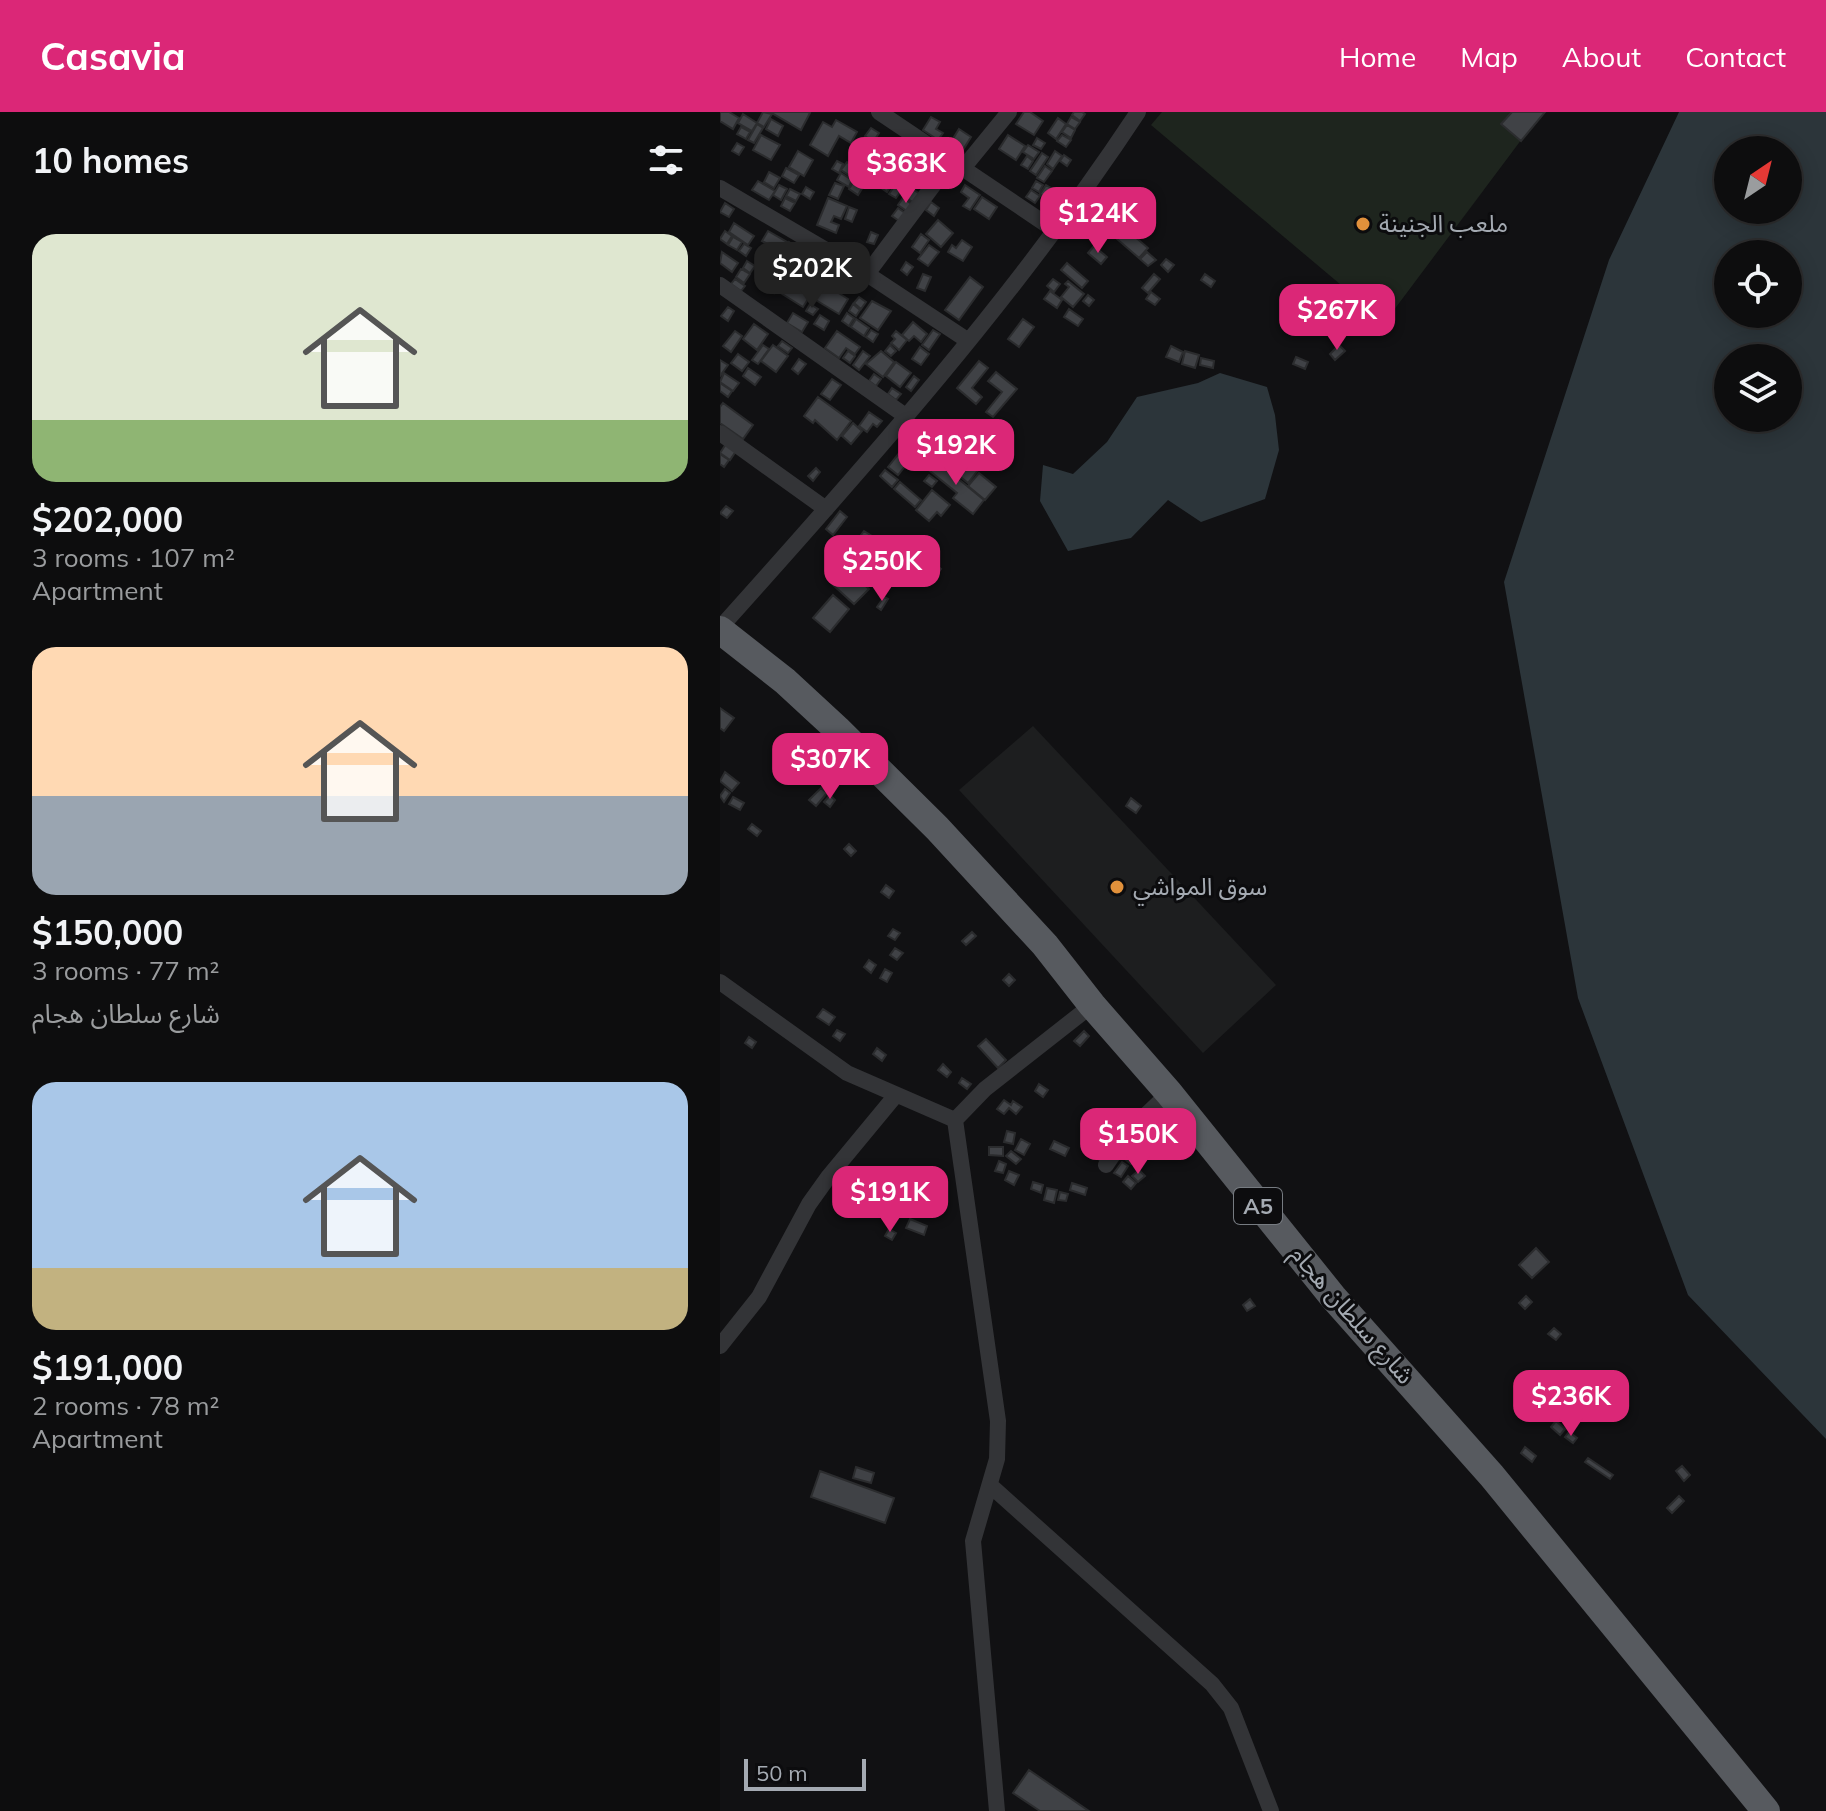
<!DOCTYPE html>
<html lang="en">
<head>
<meta charset="utf-8">
<style>
  :root { --surface:#0d0d0e; --page:#161617; --text:#f1f3f6; --muted:#9a9c9e; --line:#2d2d2e; --accent:#db2777 }
  body { margin:0; font-family:Mulish,"Noto Sans Arabic",sans-serif; background:var(--page); color:var(--text); height:100vh; display:flex; flex-direction:column; font-size:30px; white-space:nowrap }
  * { box-sizing:border-box; margin:0 }
  p { font-size:26px; color:var(--muted) }
  .icon { flex:none; width:44px; height:44px; fill:none; stroke:currentColor; stroke-width:2; stroke-linecap:round; stroke-linejoin:round }
  .map { position:relative; flex:1; overflow:hidden }
  .drawer { display:flex; flex-direction:column; background:var(--surface); width:720px }
  .drawer>* { flex:none }
  .needle { width:52px; rotate:35deg }
  .tools { position:absolute; left:994px; top:24px; display:grid; gap:16px }
  .tools a { display:grid; place-items:center; width:88px; height:88px; border-radius:50%; background:var(--surface); box-shadow:0 4px 20px #0003,0 0 0 2px var(--line); font-size:40px }
  .scale { position:absolute; left:24px; bottom:20px; width:122px; box-sizing:border-box; padding-left:8px; border:4px solid #a4aab2; border-top:0; font-size:22px; line-height:28px; white-space:nowrap; color:#a4aab2; -webkit-text-stroke:6px #0c0c0e; paint-order:stroke }
  .price { position:absolute; translate:-50% -68px; padding:0 18px; border-radius:16px; background:var(--accent); color:#fff; font-size:26px; line-height:52px; filter:drop-shadow(0 2px 4px #0008) }
  .price::after { content:''; position:absolute; left:50%; top:48px; width:24px; height:18px; margin-left:-12px; background:inherit; clip-path:polygon(0 0,100% 0,50% 100%) }
  .price.selected { background:#222; color:#fff }
  ul { padding:0; list-style:none }
  li { display:grid; align-content:center; gap:16px; height:424px; padding:0 32px }
  li span { display:grid; place-items:center; height:248px; border-radius:24px; color:#555 }
  li>.icon { margin-inline-start:auto }
  span .icon { width:144px; height:144px; fill:#fffc; stroke-width:1 }
  li b { font-size:34px }
  h2 { display:flex; justify-content:space-between; align-items:center; height:96px; padding:0 32px; font-size:34px }
  header { display:flex; align-items:center; gap:48px; box-sizing:border-box; height:112px; padding:0 40px; background:var(--accent); color:#fff }
  header strong { font-size:38px }
  nav { display:flex; gap:44px; margin-inline-start:auto; font-size:28px }
  main { display:flex; flex:1; min-height:0 }
  .map>svg:first-child { display:block }
</style>
</head>
<body>
<header>
<strong>Casavia</strong>
<nav><a>Home</a><a>Map</a><a>About</a><a>Contact</a></nav>
</header>
<main>
<section class="drawer">
<h2>10 homes<svg class="icon" aria-label="filters" viewBox="0 0 24 24"><path d="M4 7h16M4 17h16"/><circle cx="9" cy="7" r="2"/><circle cx="15" cy="17" r="2"/></svg></h2>
<ul>
<li><span style="background:linear-gradient(#dfe7d0 75%,#8fb573 0)"><svg class="icon" aria-label="home" viewBox="0 0 24 24"><path d="M3 11l9-7 9 7M6 9v11h12V9"/></svg></span><div><b>$202,000</b><p>3 rooms · 107 m²</p><p>Apartment</p></div></li>
<li><span style="background:linear-gradient(#ffd9b3 60%,#9aa5b1 0)"><svg class="icon" aria-label="home" viewBox="0 0 24 24"><path d="M3 11l9-7 9 7M6 9v11h12V9"/></svg></span><div><b>$150,000</b><p>3 rooms · 77 m²</p><p>شارع سلطان هجام</p></div></li>
<li><span style="background:linear-gradient(#a9c7e8 75%,#c2b280 0)"><svg class="icon" aria-label="home" viewBox="0 0 24 24"><path d="M3 11l9-7 9 7M6 9v11h12V9"/></svg></span><div><b>$191,000</b><p>2 rooms · 78 m²</p><p>Apartment</p></div></li>
</ul>
</section>
<div class="map">
<svg width="1106" height="1699" viewBox="0 0 1106 1699">
  <rect width="100%" height="100%" fill="#111113"/>
  <path fill="#1d1e1f" d="M313 614 556 873 483 941 239 678Z"/>
  <path fill="#1e251e" d="M442 0H822L665 210 431 13Z"/>
  <path fill="#2c353a" fill-rule="evenodd" d="M959 0H1106V1327L968 1183 858 886 784 470 889 148ZM1008 38H1068V98H1008ZM1008 142H1068V202H1008ZM1008 246H1068V306H1008Z
    M500 261 547 275 555 303 559 338 545 387 481 410 448 388 411 426 348 439 320 389 323 353 353 362 387 330 417 285 478 271Z"/>
  <path fill="#404246" stroke="#2b2c2e" stroke-width="2" d="M0 0H9L19 6 13 17 0 9Z
    M43 0 52 2 44 15 37 11Z
    M50 0H88L90 1 81 18Z
    M304 0H310L323 9 314 23 296 12Z
    M354 0H362L365 2 360 9 352 3Z
    M792 0H825L801 29 781 12Z
    M23 2 37 11 32 19 18 11Z
    M211 5 220 10 216 17 223 21 218 28 203 18Z
    M351 5 360 10 355 17 347 12Z
    M338 6 346 12 336 27 328 21Z
    M51 7 63 14 58 24 46 17Z
    M116 8 137 20 131 31 119 24 108 44 90 33 103 10 112 15Z
    M37 12 43 16 34 31 28 28Z
    M347 13 355 18 351 26 342 20Z
    M21 15 30 20 26 27 17 22Z
    M151 16 159 21 153 30 145 24Z
    M239 17 251 25 241 41 229 33Z
    M41 23 60 33 51 48 33 38Z
    M288 23 305 34 296 48 279 37Z
    M342 23 351 28 346 35 337 29Z
    M317 26 325 31 321 37 313 33Z
    M17 31 24 35 19 43 12 39Z
    M308 33 319 40 314 47 303 40Z
    M78 39 93 48 84 64 69 55Z
    M335 39 342 44 333 57 327 52Z
    M322 41 328 45 316 63 310 59Z
    M344 43 351 48 347 54 340 49Z
    M307 44 313 49 308 57 301 53Z
    M201 45 216 55 209 64 194 54Z
    M117 49 123 52 119 61 112 57Z
    M127 50 145 62 139 70 121 58Z
    M160 53 178 65 174 71 157 59Z
    M325 54 332 59 324 70 317 66Z
    M66 56 79 63 74 71 62 64Z
    M49 60 60 66 54 76 44 70Z
    M121 61 132 68 129 75 117 68Z
    M155 61 172 72 167 80 150 68Z
    M179 67 186 72 176 86 169 82Z
    M38 69 55 79 49 88 32 78Z
    M134 69 143 75 138 83 129 77Z
    M316 69 323 73 319 80 312 76Z
    M115 71 124 74 118 87 109 83Z
    M59 73 67 77 61 88 53 83Z
    M245 73 260 83 250 98 243 94 249 86 241 80Z
    M326 73 333 77 327 87 320 82Z
    M188 74 200 82 194 91 182 83Z
    M86 75 94 80 90 87 82 82Z
    M70 77 80 82 76 89 66 84Z
    M311 78 320 84 315 91 306 85Z
    M262 85 277 95 269 107 254 97Z
    M65 86 75 91 70 99 61 94Z
    M108 86 127 94 121 107 114 104 111 110 119 113 116 121 97 113Z
    M183 86 193 93 188 100 178 93Z
    M211 90 219 96 214 104 206 98Z
    M5 91 14 97 9 105 0 100Z
    M129 95 137 98 132 110 125 107Z
    M178 96 188 103 182 111 172 104Z
    M218 108 233 121 221 135 206 122Z
    M14 111 34 124 28 133 9 120Z
    M406 117 428 136 419 146 397 127Z
    M5 119 12 124 7 132 0 127Z
    M48 119 67 130 62 140 42 129Z
    M151 120 158 123 154 132 147 130Z
    M201 122 209 128 200 141 192 135Z
    M13 125 22 130 17 138 8 133Z
    M242 128 252 135 243 149 228 140 232 133 236 136Z
    M69 130 75 134 70 142 64 138Z
    M24 132 31 136 26 144 19 139Z
    M209 133 219 140 208 154 198 147Z
    M374 134 387 145 381 152 368 141Z
    M81 137 89 142 77 160 69 155Z
    M2 140 18 151 12 160 0 151Z
    M427 140 436 148 428 154 420 147Z
    M64 143 70 147 66 155 60 151Z
    M446 147 454 153 448 160 441 153Z
    M27 149 35 154 30 161 23 156Z
    M102 149 116 158 111 166 97 158Z
    M186 150 193 155 187 163 181 158Z
    M347 151 368 169 362 176 341 158Z
    M21 157 30 162 24 171 16 165Z
    M54 161 63 166 54 181 45 175Z
    M203 162 211 165 205 179 197 176Z
    M434 162 440 167 428 181 422 176Z
    M485 162 495 169 491 175 481 168Z
    M250 165 263 175 239 208 225 198Z
    M68 166 92 181 83 195 59 180Z
    M15 167 25 174 21 179 11 172Z
    M333 167 340 172 334 180 327 174Z
    M348 169 364 182 353 195 341 185 349 175 345 172Z
    M103 171 128 187 119 202 94 187Z
    M330 179 342 188 337 196 324 187Z
    M431 180 440 187 435 193 426 187Z
    M368 183 374 188 369 194 363 189Z
    M139 185 146 190 141 197 134 191Z
    M152 189 171 199 158 218 140 206Z
    M90 192 98 197 93 203 86 199Z
    M133 192 140 198 136 204 129 199Z
    M8 195 14 199 8 209 1 204Z
    M349 197 363 207 358 214 344 205Z
    M73 201 88 210 82 220 67 211Z
    M127 201 134 206 129 214 122 209Z
    M100 203 109 209 104 218 94 212Z
    M136 207 149 216 144 224 131 215Z
    M303 207 314 215 299 235 288 227Z
    M193 210 207 222 201 230 194 224 189 229 182 223Z
    M34 212 48 222 37 238 23 227Z
    M151 218 158 222 153 230 146 225Z
    M213 218 220 222 209 238 202 233Z
    M15 219 22 224 11 240 3 234Z
    M117 219 140 235 135 242 126 236 119 246 105 236Z
    M176 219 187 228 179 238 171 231 175 227 172 224Z
    M62 229 72 236 68 241 58 234Z
    M43 233 49 237 38 252 32 248Z
    M53 233 68 244 56 260 41 249Z
    M170 233 176 239 171 244 165 239Z
    M619 233 625 239 615 248 610 242Z
    M451 234 463 240 459 250 446 245Z
    M200 235 209 242 201 253 192 247Z
    M128 239 135 244 130 251 123 246Z
    M143 239 150 244 139 258 133 253Z
    M161 239 174 250 163 265 146 252Z
    M465 239 479 243 475 256 462 252Z
    M18 242 29 250 22 259 11 251Z
    M576 245 588 250 585 257 573 252Z
    M481 246 494 249 493 256 480 253Z
    M79 247 86 252 78 262 72 257Z
    M0 248 8 253 0 264Z
    M259 249 268 256 252 276 262 285 256 292 237 276Z
    M176 250 191 261 180 275 166 264Z
    M28 256 41 265 35 273 23 264Z
    M276 260 297 277 273 305 266 300 282 280 268 269Z
    M4 261 19 271 13 279 0 270Z
    M154 262 161 267 156 274 149 269Z
    M194 264 199 268 191 279 186 275Z
    M112 267 121 273 110 288 101 282Z
    M0 271 12 279 8 285 0 279Z
    M172 276 181 282 176 288 168 282Z
    M98 285 131 309 117 328 95 308 93 311 84 304Z
    M3 291 33 313 23 327 0 311V295Z
    M149 300 162 309 157 315 153 312 147 320 139 314Z
    M133 311 142 319 131 332 122 324Z
    M191 327 210 343 202 353 183 337Z
    M256 329 269 340 255 356 258 358 248 371 232 358Z
    M6 332 16 339 10 348 0 341Z
    M180 340 190 348 178 363 168 355Z
    M0 342 9 348 4 355 0 352Z
    M213 346 264 388 253 402 233 386 237 381 205 355Z
    M96 356 100 360 93 369 88 364Z
    M165 358 178 368 172 375 160 364Z
    M259 361 276 375 265 388 248 374Z
    M209 363 217 369 212 375 204 369Z
    M180 370 201 388 195 395 174 377Z
    M212 378 230 393 221 404 217 400 209 409 196 398Z
    M6 394 13 399 7 406 0 401Z
    M120 399 127 405 113 423 106 417Z
    M144 419 152 424 137 445 129 439Z
    M206 444 211 448 202 460 196 456Z
    M212 450 221 457 210 470 202 463Z
    M128 458 149 477 134 492 113 473Z
    M113 483 129 497 110 520 93 506Z
    M164 485 168 487 161 498 157 495Z
    M0 596 14 606 4 619 0 616Z
    M71 648 85 661 77 670 63 657Z
    M5 660 19 671 12 679 0 669Z
    M101 676 107 681 96 694 89 688Z
    M5 677 10 681 4 690 0 684Z
    M110 683 115 688 110 695 104 690Z
    M13 685 24 691 20 698 9 692Z
    M411 686 421 694 416 701 406 694Z
    M32 712 41 719 37 724 28 717Z
    M129 732 136 739 131 744 124 737Z
    M166 773 174 779 169 786 161 780Z
    M173 817 180 821 175 828 168 824Z
    M252 820 256 824 246 833 242 829Z
    M175 836 183 841 177 848 170 843Z
    M149 848 156 853 151 861 144 855Z
    M165 857 172 861 167 870 160 866Z
    M289 862 295 868 289 874 283 868Z
    M103 897 115 905 109 913 97 905Z
    M117 918 125 922 120 929 113 924Z
    M364 919 369 924 360 934 354 929Z
    M29 925 36 930 32 936 25 931Z
    M266 927 286 948 278 956 258 934Z
    M157 936 166 943 162 949 153 942Z
    M223 952 231 960 227 965 218 958Z
    M242 966 251 972 247 977 239 971Z
    M319 972 328 978 323 985 315 979Z
    M284 988 291 993 293 989 302 995 296 1002 289 996 284 1002 277 997Z
    M287 1019 295 1021 293 1032 284 1030Z
    M301 1027 310 1032 304 1043 295 1038Z
    M334 1029 349 1036 345 1044 330 1037Z
    M269 1035H283V1044L269 1043Z
    M423 1035 429 1043 422 1049 416 1041Z
    M377 1036 386 1043 381 1049 372 1042Z
    M291 1039 301 1047 296 1052 286 1044Z
    M410 1041 416 1047 411 1052 405 1047Z
    M279 1049 286 1052 283 1061 275 1059Z
    M402 1050 408 1054 401 1065 394 1061Z
    M419 1058 425 1064 418 1070 412 1064Z
    M289 1059 299 1063 294 1073 285 1068Z
    M408 1064 416 1071 411 1077 403 1070Z
    M313 1070 323 1073 321 1081 311 1077Z
    M352 1071 367 1076 365 1083 350 1078Z
    M327 1076 337 1078 334 1091 324 1088Z
    M340 1080 348 1082 346 1089 338 1088Z
    M190 1107 207 1114 204 1123 186 1116Z
    M169 1117 176 1121 172 1128 165 1124Z
    M816 1136 829 1150 812 1166 799 1153Z
    M806 1184 812 1190 805 1197 799 1191Z
    M530 1187 535 1194 527 1199 523 1193Z
    M834 1216 841 1222 836 1228 828 1222Z
    M838 1294 845 1300 841 1305 833 1299Z
    M836 1309 845 1317 840 1323 831 1315Z
    M849 1320 857 1326 853 1331 845 1325Z
    M805 1335 816 1344 812 1350 801 1341Z
    M868 1346 893 1363 890 1367 865 1350Z
    M962 1354 970 1363 964 1369 956 1359Z
    M136 1355 154 1361 151 1371 133 1366Z
    M100 1359 174 1386 165 1411 91 1385Z
    M959 1384 964 1389 952 1401 947 1396Z
    M309 1658 369 1699H320L293 1681Z"/>
  <g fill="none" stroke-linecap="round" stroke-linejoin="round">
    <path stroke="#333437" stroke-width="16" d="M159 0 336 119
      M0 76 147 162 247 228
      M147 162 221 63 244 55 289 0
      M0 173 187 305
      M0 321 106 397
      M0 516C148 351 296 185 418 0
      M0 870 127 961 235 1008 265 977 372 893
      M235 1008 278 1309 277 1347 253 1429 277 1699
      M386 1053 410 1018 449 981
      M0 1234 39 1185 89 1092 109 1064 176 983
      M271 1374 492 1572 511 1596 551 1699"/>
    <path stroke="#575a5f" stroke-width="28" d="M0 518 65 569 117 617 217 716 325 833 372 893 449 981 613 1185 772 1364 1046 1699"/>
  </g>
  <g fill="#e1913b" stroke="#0c0c0e" stroke-width="3">
    <circle cx="643" cy="112" r="8"/>
    <circle cx="397" cy="775" r="8"/>
  </g>
  <g text-anchor="middle" stroke-width="6" stroke-linejoin="round" paint-order="stroke">
    <rect fill="#0c0c0e" stroke="#767b81" stroke-width="2" x="514" y="1076" width="48" height="36" rx="6"/>
    <g font-size="22" font-weight="bold" fill="#a4aab2">
      <text x="538" y="1102">A5</text>
    </g>
    <g font-size="24" fill="#a4aab2" stroke="#0c0c0e" text-anchor="start">
      <text x="659" y="120">ملعب الجنينة</text>
      <text x="413" y="783">سوق المواشي</text>
    </g>
    <g font-size="24" fill="#a4aab2" stroke="#0c0c0e">
      <text transform="translate(632 1203) rotate(49)" y="8">شارع سلطان هجام</text>
    </g>
  </g>
</svg>
<div class="tools">
<a><svg class="needle" viewBox="-14 -14 28 28"><path d="M0-13l5 13h-10z" fill="#e53935"/><path d="M0 13l5-13h-10z" fill="#9a9c9e"/></svg></a>
<a><svg class="icon" aria-label="locate" viewBox="0 0 24 24"><circle cx="12" cy="12" r="6"/><path d="M12 2v4M12 18v4M2 12h4M18 12h4"/></svg></a>
<a><svg class="icon" aria-label="layers" viewBox="0 0 24 24"><path d="M12 4l9 5-9 5-9-5zM3 14l9 5 9-5"/></svg></a>
</div>
<div class="scale">50 m</div>
<b class="price" style="left:186px;top:93px">$363K</b>
<b class="price" style="left:378px;top:143px">$124K</b>
<b class="price selected" style="left:92px;top:198px">$202K</b>
<b class="price" style="left:617px;top:240px">$267K</b>
<b class="price" style="left:236px;top:375px">$192K</b>
<b class="price" style="left:162px;top:491px">$250K</b>
<b class="price" style="left:110px;top:689px">$307K</b>
<b class="price" style="left:418px;top:1064px">$150K</b>
<b class="price" style="left:170px;top:1122px">$191K</b>
<b class="price" style="left:851px;top:1326px">$236K</b>
</div>
</main>
</body>
</html>
